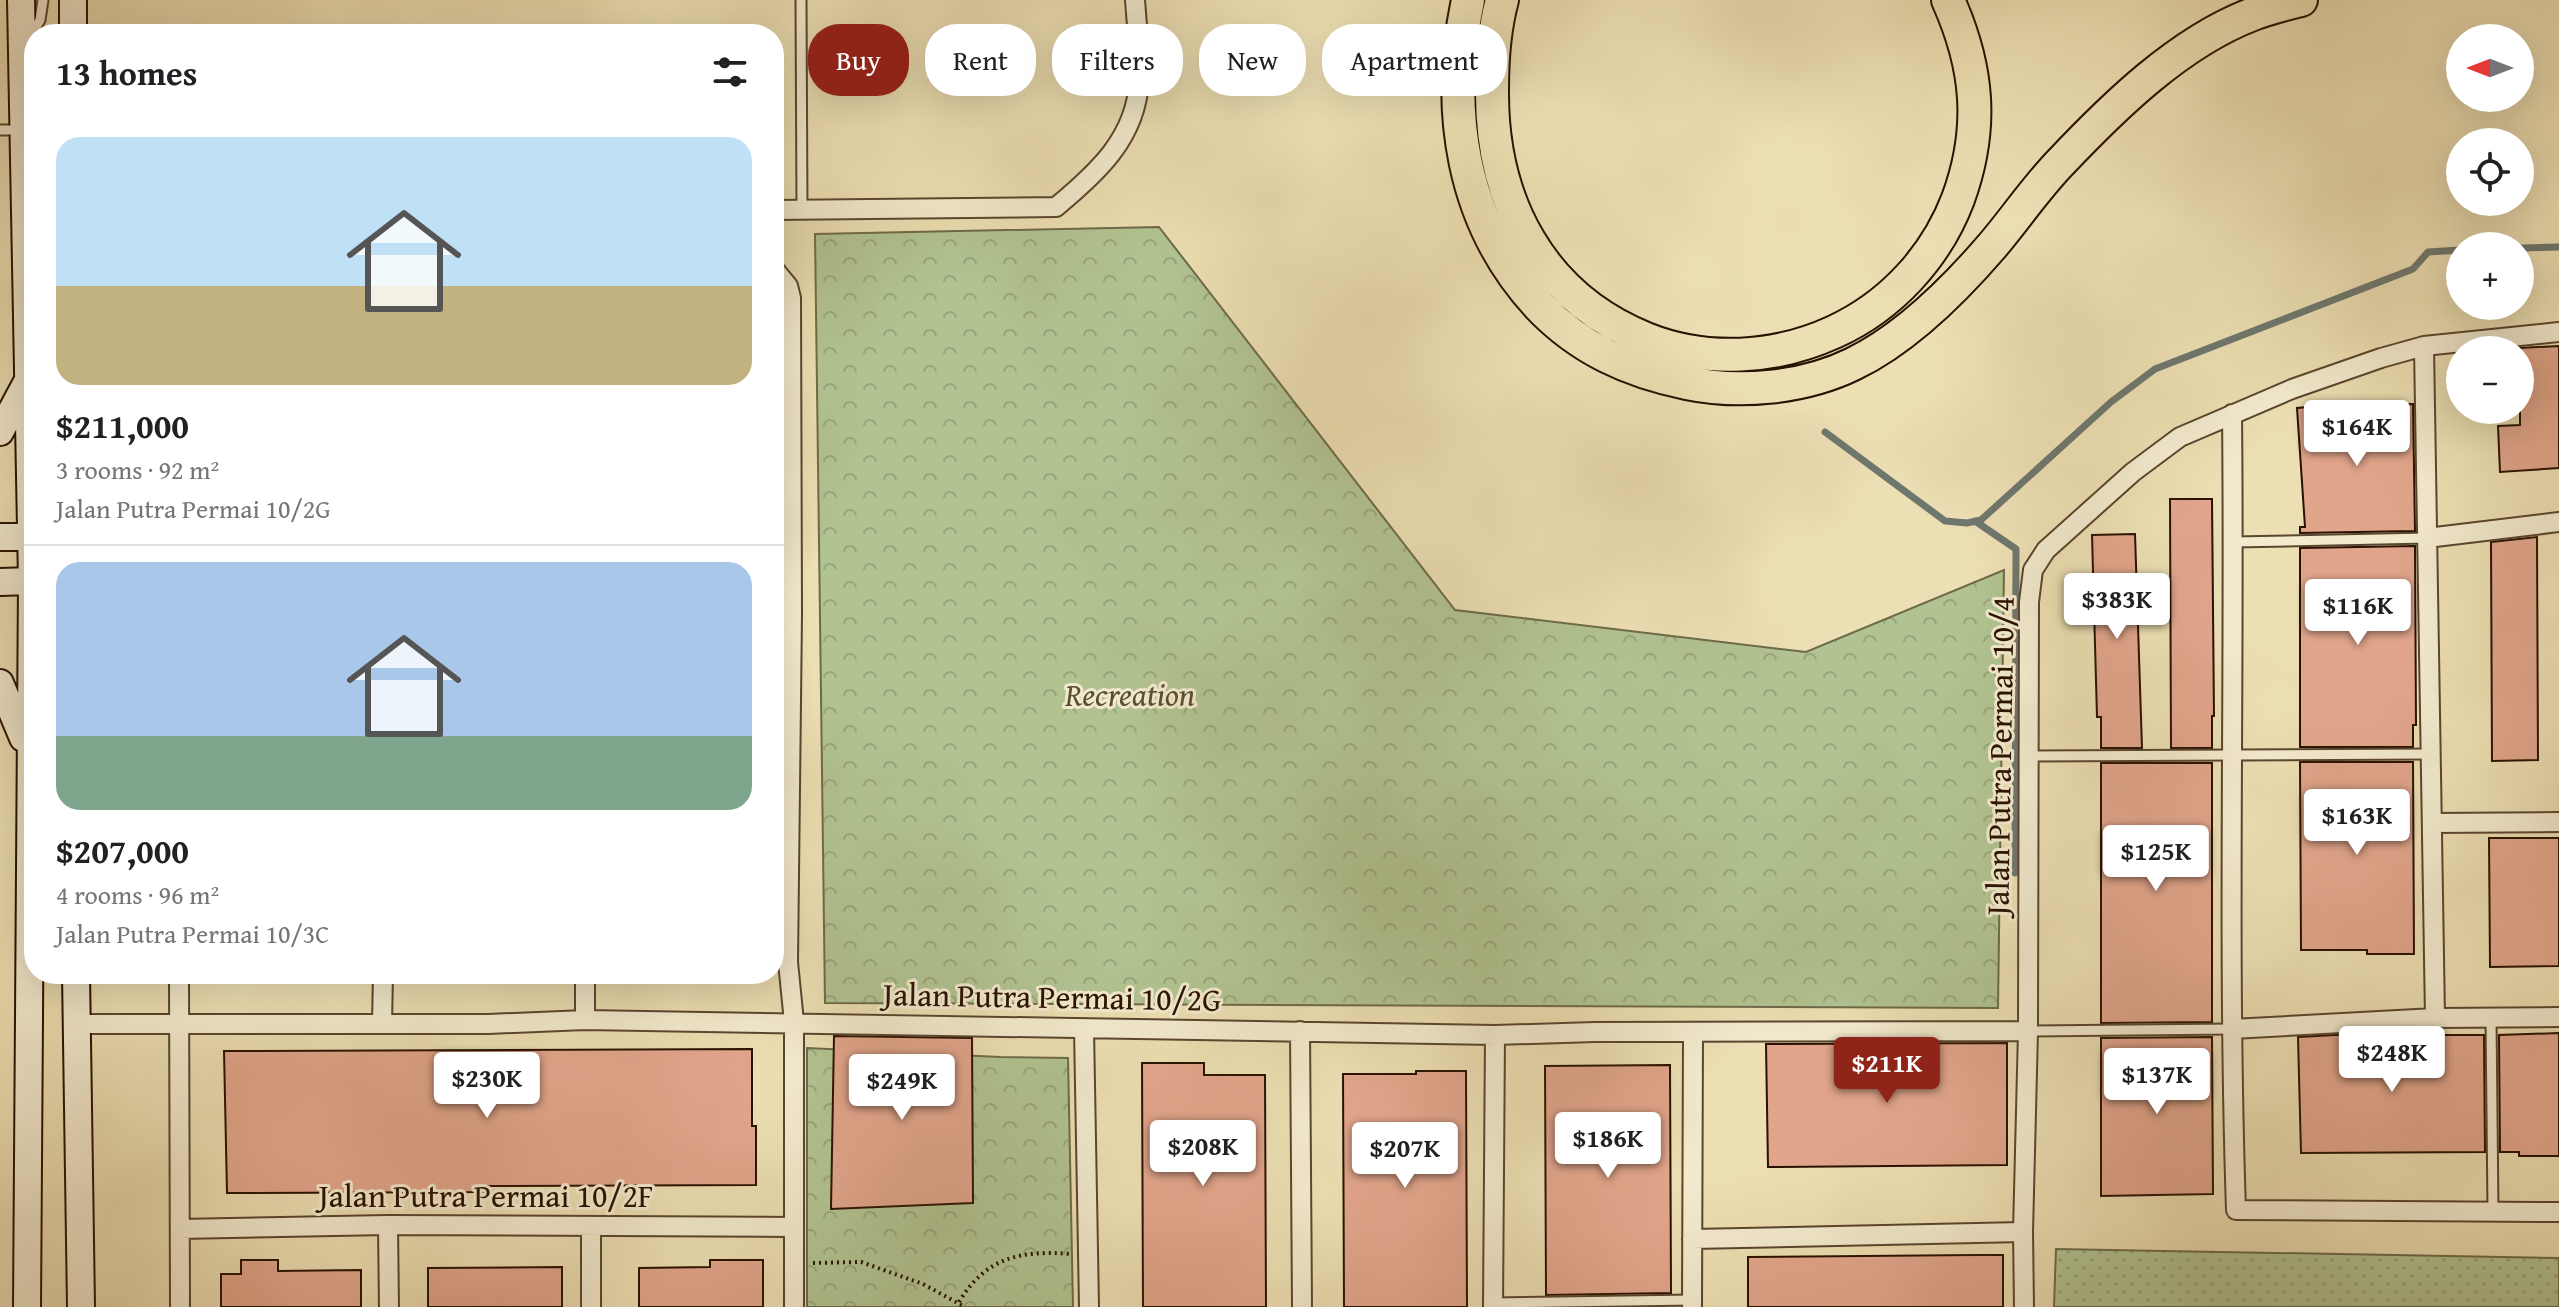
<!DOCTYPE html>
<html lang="en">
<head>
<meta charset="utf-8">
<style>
  :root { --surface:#fff; --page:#f2f2f2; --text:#202124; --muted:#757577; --line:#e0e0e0; --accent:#8f2418 }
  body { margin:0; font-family:"Gentium Book Plus",serif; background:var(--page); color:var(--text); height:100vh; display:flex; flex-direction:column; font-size:30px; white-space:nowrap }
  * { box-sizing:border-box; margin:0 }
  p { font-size:26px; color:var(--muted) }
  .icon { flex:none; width:44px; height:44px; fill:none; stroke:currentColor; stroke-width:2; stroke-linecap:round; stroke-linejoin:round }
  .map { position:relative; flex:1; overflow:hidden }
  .side { position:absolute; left:24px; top:24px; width:760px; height:960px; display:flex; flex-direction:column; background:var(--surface); border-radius:32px; box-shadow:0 8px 32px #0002 }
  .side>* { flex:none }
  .banner { position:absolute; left:808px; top:24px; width:760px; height:72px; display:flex; gap:16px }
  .needle { width:52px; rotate:270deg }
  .tools { position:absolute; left:2446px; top:24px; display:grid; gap:16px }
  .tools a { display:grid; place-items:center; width:88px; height:88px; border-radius:50%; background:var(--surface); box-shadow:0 8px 32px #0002; font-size:40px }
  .price { position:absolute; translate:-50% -68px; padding:0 18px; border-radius:8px; background:#fff; color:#222; font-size:26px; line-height:52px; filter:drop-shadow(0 2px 4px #0008) }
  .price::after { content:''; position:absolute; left:50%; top:48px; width:24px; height:18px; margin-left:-12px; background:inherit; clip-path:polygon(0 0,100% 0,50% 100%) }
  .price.current { background:var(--accent); color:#fff }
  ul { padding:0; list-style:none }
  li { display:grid; align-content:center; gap:16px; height:424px; padding:0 32px }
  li+li { border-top:2px solid var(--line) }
  li span { display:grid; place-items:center; height:248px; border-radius:24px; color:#555 }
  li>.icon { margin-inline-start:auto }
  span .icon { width:144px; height:144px; fill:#fffc; stroke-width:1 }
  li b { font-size:34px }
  h2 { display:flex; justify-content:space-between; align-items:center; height:96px; padding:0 32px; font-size:34px }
  .tag { padding:0 28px; border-radius:32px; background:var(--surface); box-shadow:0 8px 32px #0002; font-size:28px; line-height:72px }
  .tag.current { background:var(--accent); color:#fff }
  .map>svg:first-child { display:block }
</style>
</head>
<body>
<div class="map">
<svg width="2559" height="1307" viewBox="0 0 2559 1307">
  <defs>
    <pattern id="grass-dots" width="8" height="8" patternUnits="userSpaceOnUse" patternTransform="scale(2)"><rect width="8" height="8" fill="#b1c391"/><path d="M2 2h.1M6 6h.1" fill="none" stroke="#98a67b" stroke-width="1.8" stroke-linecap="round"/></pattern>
    <pattern id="forest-crowns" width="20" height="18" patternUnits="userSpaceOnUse" patternTransform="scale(2)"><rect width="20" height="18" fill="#b1c391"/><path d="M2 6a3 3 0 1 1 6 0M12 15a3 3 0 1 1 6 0" fill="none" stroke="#98a67b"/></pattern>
  </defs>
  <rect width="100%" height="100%" fill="#ecdfb3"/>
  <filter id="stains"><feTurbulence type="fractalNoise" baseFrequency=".0025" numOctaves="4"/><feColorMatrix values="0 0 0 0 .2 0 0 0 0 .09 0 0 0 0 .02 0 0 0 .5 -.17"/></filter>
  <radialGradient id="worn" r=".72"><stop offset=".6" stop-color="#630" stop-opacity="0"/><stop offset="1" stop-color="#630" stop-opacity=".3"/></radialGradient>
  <path fill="url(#grass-dots)" stroke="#6d6a49" stroke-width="2" d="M2056 1249 2559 1258V1307H2054Z"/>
  <path fill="url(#forest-crowns)" stroke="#6d6a49" stroke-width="2" d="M1159 227 1455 610 1806 652 2004 570 1998 1008 825 1003 815 234Z
    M807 1048 1000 1057 1068 1058 1073 1307H807Z"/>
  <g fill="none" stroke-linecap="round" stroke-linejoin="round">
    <path stroke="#6e776e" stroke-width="7" d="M2520 248 2559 247
      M1825 432 1945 521 1967 523 1981 520 2111 402 2155 369 2413 269 2428 252 2460 250
      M1975 521 2016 549 2015 873"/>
  </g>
  <path fill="#e1a58b" stroke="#291201" stroke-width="2" d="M2559 346V468L2500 472 2498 426 2520 425V348Z
    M2348 404V406L2413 404 2415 531 2300 533V527H2305L2297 408Z
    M2170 499H2212L2214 716H2212V748H2171Z
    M2135 534 2142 748H2101V717H2097L2092 535Z
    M2537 537 2538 760 2492 761 2491 542Z
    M2415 546 2416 725H2413V747H2300V548Z
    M2300 762H2413L2414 954H2367V950H2301Z
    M2101 763H2212V1022L2101 1023Z
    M2489 838H2559V966L2490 967Z
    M2559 1033V1156H2519V1152H2500L2499 1035Z
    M2335 1035H2484L2485 1152 2301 1153 2298 1037Z
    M834 1036 972 1038 973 1203 831 1209Z
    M2212 1037 2213 1194 2101 1196V1038Z
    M2007 1043V1165L1768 1167 1766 1044Z
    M752 1049V1126H756V1185L487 1186V1192L227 1193 224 1051Z
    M1142 1063H1204V1075H1265L1266 1307H1143Z
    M1670 1065 1671 1293 1546 1295 1545 1066Z
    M1416 1071H1466L1467 1307H1344L1343 1074H1416Z
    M1977 1255H2003V1307H1748V1257Z
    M241 1260H278V1271L361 1270V1307H221V1274H241Z
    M710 1260H763V1307H639V1268L710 1267Z
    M562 1267V1307H428V1268Z"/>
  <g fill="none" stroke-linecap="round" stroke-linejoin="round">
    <defs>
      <path id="lane" d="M801 0 802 210
        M29 39 40 20 43 0
        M0 130H22
        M774 523H792
        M2234 542 2427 538
        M2028 756 2431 754
        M2491 1018 2493 1211
        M2028 1031 2232 1029
        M1493 1303 1693 1300"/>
      <path id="street" d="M774 210 1056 207C1097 173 1136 138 1139 81 1140 55 1137 27 1135 0
        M774 269 788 286 791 298 792 614 788 962 794 1022V1307
        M2424 346 2435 1018
        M2232 414C2235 680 2227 945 2236 1210L2559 1212
        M2427 538 2559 522
        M2432 823 2559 822
        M179 974 180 1307
        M585 1020V974
        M75 1024H488L585 1020 1495 1035 1595 1032 2028 1031
        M382 1024 383 974
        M1084 1029 1089 1307
        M2232 1029 2435 1018 2559 1017
        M1300 1031 1302 1307
        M388 1225 389 1307
        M180 1229 388 1225 793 1227
        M1692 1239 2023 1232
        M591 1307V1226
        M1493 1307 1495 1035
        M1692 1307 1693 1033
        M2024 1307 2023 1232 2028 1031 2029 602 2033 570 2046 550 2133 472 2180 437 2292 389 2381 358 2424 346 2559 332"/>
      <path id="secondary" d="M21 0 32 581 27 1307
        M73 0V34
        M0 432 27 382
        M0 537H31
        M0 582 32 581
        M0 683 23 738
        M76 974 81 1307"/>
      <path id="highway" d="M1468 0C1445 109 1461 222 1539 306 1580 349 1629 371 1687 383 1740 394 1804 388 1853 364 1905 339 1955 289 1992 246 2015 219 2035 189 2060 163 2113 107 2179 42 2253 14 2268 8 2285 4 2301 0
        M1502 0C1494 29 1492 60 1492 90 1491 201 1540 296 1646 339 1706 363 1775 359 1834 332 1891 306 1936 257 1958 199 1984 128 1978 67 1948 0"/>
    </defs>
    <use href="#lane" stroke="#5a452e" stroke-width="13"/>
    <use href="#street" stroke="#5a452e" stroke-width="22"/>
    <use href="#secondary" stroke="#291201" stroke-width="30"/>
    <use href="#highway" stroke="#291201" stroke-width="36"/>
    <path stroke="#291201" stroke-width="4" stroke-dasharray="2 4" stroke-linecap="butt" d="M813 1263 861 1262 923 1284 965 1307
      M959 1302C986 1257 1021 1250 1071 1254"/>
    <use href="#lane" stroke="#f3eace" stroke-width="9"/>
    <use href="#street" stroke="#f3eace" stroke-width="18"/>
    <use href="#secondary" stroke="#f3eace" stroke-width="26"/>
    <use href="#highway" stroke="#ecdfb3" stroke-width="32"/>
  </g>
  <g text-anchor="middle" stroke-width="6" stroke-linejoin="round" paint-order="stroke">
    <g font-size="32" font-style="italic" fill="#595033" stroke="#f3eace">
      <text x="1130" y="706">Recreation</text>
    </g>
    <g font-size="32" fill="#291201" stroke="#f3eace">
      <text transform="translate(2000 756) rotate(-89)" y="11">Jalan Putra Permai 10/4</text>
      <text transform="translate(1052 997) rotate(1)" y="11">Jalan Putra Permai 10/2G</text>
      <text x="486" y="1207">Jalan Putra Permai 10/2F</text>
    </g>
  </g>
  <rect width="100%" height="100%" filter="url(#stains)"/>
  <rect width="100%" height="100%" fill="url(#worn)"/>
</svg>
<div class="tools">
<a><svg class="needle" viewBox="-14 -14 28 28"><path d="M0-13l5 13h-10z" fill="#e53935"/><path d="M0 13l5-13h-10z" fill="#757577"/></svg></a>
<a><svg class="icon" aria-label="locate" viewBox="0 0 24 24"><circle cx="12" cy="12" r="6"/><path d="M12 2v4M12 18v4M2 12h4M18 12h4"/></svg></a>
<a>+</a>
<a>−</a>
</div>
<b class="price" style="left:2357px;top:468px">$164K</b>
<b class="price" style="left:2117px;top:641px">$383K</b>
<b class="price" style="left:2358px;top:647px">$116K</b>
<b class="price" style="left:2357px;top:857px">$163K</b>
<b class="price" style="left:2156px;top:893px">$125K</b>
<b class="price" style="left:2392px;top:1094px">$248K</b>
<b class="price current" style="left:1887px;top:1105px">$211K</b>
<b class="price" style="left:2157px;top:1116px">$137K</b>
<b class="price" style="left:487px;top:1120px">$230K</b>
<b class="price" style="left:902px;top:1122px">$249K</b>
<b class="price" style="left:1608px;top:1180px">$186K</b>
<b class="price" style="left:1203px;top:1188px">$208K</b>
<b class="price" style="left:1405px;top:1190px">$207K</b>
<div class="banner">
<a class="tag current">Buy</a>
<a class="tag">Rent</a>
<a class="tag">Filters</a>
<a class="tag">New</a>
<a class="tag">Apartment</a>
</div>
<section class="side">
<h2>13 homes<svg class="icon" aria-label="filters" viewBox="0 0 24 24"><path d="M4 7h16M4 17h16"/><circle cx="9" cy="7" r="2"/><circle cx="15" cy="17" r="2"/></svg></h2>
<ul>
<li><span style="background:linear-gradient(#bfe0f5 60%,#c2b280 0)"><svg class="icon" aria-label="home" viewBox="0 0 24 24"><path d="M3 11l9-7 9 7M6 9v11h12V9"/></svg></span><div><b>$211,000</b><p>3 rooms · 92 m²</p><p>Jalan Putra Permai 10/2G</p></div></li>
<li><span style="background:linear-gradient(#a9c7e8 70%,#7fa58c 0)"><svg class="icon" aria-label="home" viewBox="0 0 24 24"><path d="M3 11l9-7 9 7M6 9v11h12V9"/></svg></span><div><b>$207,000</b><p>4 rooms · 96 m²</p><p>Jalan Putra Permai 10/3C</p></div></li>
</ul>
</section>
</div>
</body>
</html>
